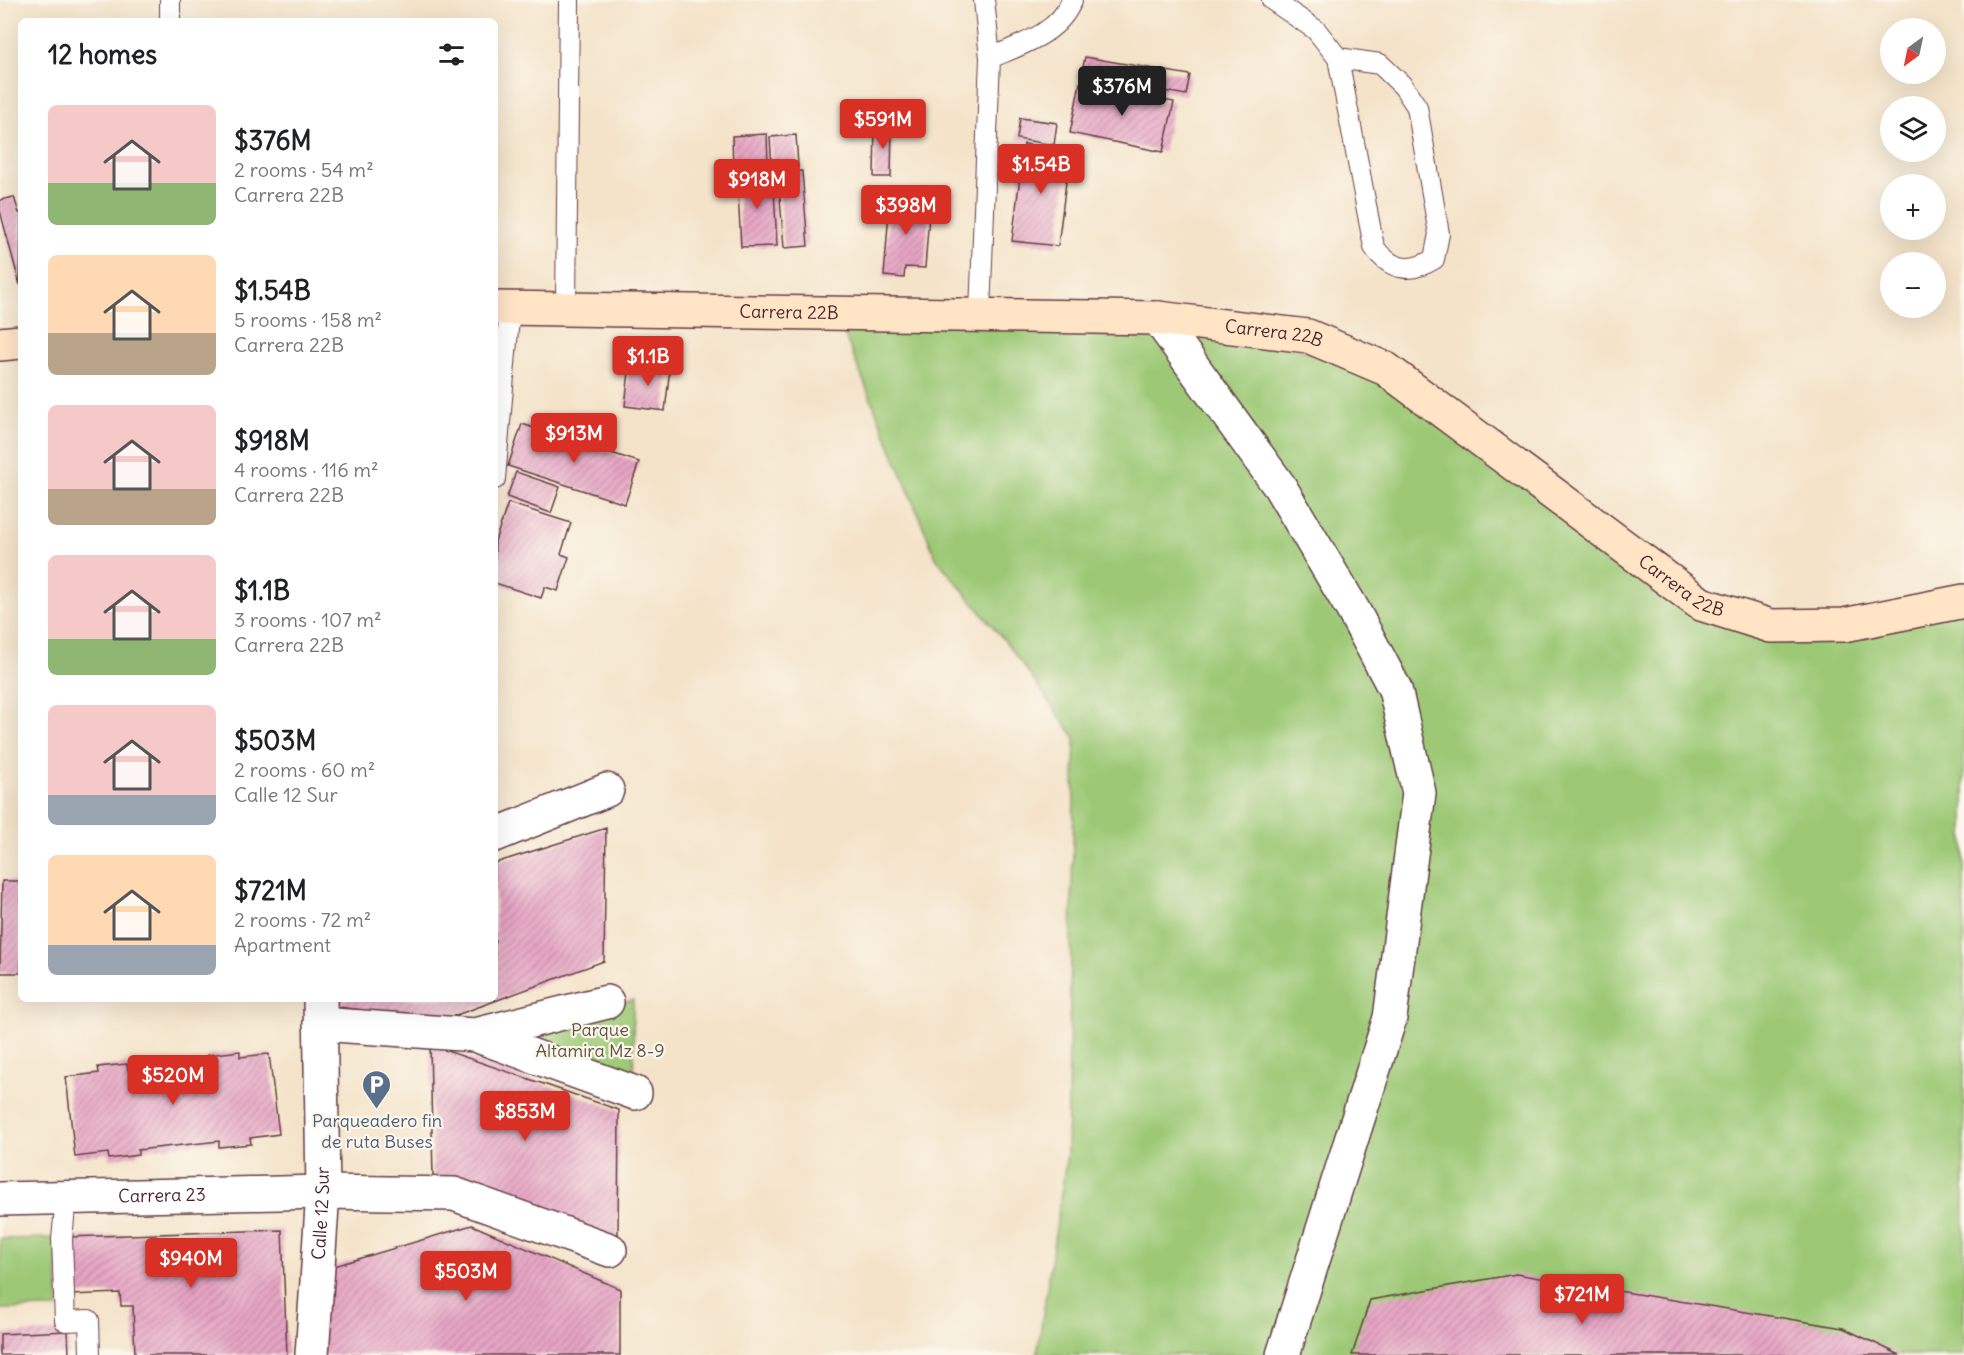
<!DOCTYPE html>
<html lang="en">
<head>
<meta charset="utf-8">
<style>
  :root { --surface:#fff; --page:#f2f2f2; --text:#202124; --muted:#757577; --accent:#d93025 }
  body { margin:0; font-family:Delius,sans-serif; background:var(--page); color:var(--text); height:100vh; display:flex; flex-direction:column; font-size:22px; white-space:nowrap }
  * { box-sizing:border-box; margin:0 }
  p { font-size:20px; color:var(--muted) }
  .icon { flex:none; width:33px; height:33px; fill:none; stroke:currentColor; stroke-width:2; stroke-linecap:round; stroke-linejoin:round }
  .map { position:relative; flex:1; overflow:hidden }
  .details { position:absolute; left:18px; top:18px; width:480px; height:984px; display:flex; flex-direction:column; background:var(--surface); border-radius:9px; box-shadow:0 6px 24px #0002 }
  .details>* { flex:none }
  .needle { width:39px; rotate:213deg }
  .tools { position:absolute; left:1880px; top:18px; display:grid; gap:12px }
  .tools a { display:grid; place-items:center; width:66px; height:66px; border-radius:50%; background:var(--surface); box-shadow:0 6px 24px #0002; font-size:30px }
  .price { position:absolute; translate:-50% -51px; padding:0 14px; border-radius:6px; background:var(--accent); color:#fff; font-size:20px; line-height:39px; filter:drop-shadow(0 2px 3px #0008) }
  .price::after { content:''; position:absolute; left:50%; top:36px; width:18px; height:14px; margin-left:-9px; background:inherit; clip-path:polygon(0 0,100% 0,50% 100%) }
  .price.on { background:#222; color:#fff }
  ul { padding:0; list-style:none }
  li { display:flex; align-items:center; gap:18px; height:150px; padding:0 30px }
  li span { display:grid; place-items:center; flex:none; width:168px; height:120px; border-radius:9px; color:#555 }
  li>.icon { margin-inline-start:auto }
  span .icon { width:72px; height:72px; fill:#fffc; stroke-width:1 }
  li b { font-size:26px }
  h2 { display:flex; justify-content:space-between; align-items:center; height:72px; padding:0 30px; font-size:26px }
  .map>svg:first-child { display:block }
</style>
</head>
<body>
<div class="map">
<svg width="1964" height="1355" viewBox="0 0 1964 1355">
  <defs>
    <pattern id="building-hatch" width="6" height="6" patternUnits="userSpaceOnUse" patternTransform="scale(1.5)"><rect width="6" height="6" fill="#e7a5c5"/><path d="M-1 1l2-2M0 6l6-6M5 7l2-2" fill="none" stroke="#bd86a0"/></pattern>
  </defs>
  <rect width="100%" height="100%" fill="#fbf7ec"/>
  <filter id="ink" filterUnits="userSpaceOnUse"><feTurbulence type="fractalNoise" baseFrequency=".0167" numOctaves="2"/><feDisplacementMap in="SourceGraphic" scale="12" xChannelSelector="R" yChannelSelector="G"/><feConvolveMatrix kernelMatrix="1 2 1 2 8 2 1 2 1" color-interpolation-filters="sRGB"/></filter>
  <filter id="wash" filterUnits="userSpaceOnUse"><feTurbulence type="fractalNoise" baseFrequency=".008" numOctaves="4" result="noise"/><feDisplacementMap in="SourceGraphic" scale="24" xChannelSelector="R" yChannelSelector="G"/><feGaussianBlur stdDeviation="1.35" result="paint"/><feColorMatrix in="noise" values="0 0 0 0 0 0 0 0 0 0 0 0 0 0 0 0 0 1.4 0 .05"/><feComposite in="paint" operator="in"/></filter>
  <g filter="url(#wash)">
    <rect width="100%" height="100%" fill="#f4e3c9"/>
    <path fill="#9dc976" stroke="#747450" stroke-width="1.5" d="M835 311 1158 318 1386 369 1641 561 1771 626 1964 602V1355H1037L1067 1154 1075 738 1010 647 936 558Z
      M633 1000 634 1086 488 1036Z
      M56 1238 59 1308 0 1309V1239Z"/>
    <g id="blocks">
      <path fill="url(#building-hatch)" d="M1085 57 1190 75 1186 95 1081 76Z
        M1080 83 1174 102 1163 152 1070 133Z
        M1020 118 1057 123 1054 145 1017 139Z
        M875 123H892L891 177H874Z
        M767 134 768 167 733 169 732 136Z
        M796 135 798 166 772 169 770 137Z
        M1024 144 1070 150 1058 246 1012 241Z
        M802 171 808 246 784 248 778 173Z
        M773 172 777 246 741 247 737 174Z
        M14 197 19 213H21L20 285 0 211V200Z
        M890 198 930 201 925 268 905 267 904 278 884 276Z
        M630 363 670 368 665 411 625 406Z
        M522 424 639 462 625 504 508 466Z
        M516 472 560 487 551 513 507 497Z
        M508 503 571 523 561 554 569 557 558 591 545 587 541 598 495 583V541Z
        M606 828 604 961 440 1021 331 1006 332 999H495V863Z
        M2 881H21V973H1L0 968Z
        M430 1045 619 1110 618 1238 433 1178Z
        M240 1051V1057L269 1054 279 1134 250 1138 251 1144 219 1147V1141L138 1150V1155L109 1159 108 1153 75 1157 66 1077 99 1073 98 1067 127 1064 128 1070 209 1061 208 1055Z
        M472 1225 620 1289V1355H321V1270Z
        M282 1230 287 1355H135L133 1306H121L120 1293 70 1295 68 1237Z
        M1516 1274 1843 1328 1900 1355H1352L1370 1300Z
        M68 1331 69 1355H0V1334Z"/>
    </g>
  </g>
  <g filter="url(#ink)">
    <use href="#blocks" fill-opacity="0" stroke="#643c43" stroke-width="1.5"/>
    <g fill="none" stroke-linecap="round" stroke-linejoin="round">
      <defs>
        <path id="lane" d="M170 0V21
          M1272 0 1316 30 1338 58 1374 247C1390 270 1410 274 1434 259L1439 234 1417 107 1403 86 1380 64 1338 58
          M990 58C1020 45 1059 34 1072 0
          M566 308 569 0
          M980 313 990 58 984 0
          M495 479 510 307
          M66 1198 62 1239 65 1321 89 1320 90 1355"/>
        <g id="street">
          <path d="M1158 318 1280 487 1353 610 1395 689 1419 793 1390 1018 1283 1355"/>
          <path d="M495 835 607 790"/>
          <path d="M320 1024 475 1035 635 1093"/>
          <path d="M475 1035 607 1002"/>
          <path id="s1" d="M0 1199 323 1192 454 1194 610 1250"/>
          <path id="s2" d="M312 1355 323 1192 320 999"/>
        </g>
        <g id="secondary">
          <path id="s3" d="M495 308 1158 318 1308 336 1386 369 1701 604 1771 626 1844 625 1964 601"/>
          <path d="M0 344 21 342"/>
        </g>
      </defs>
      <use href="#lane" stroke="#643c43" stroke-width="22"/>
      <use href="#street" stroke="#643c43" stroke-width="36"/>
      <use href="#secondary" stroke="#643c43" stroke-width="36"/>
      <use href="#lane" stroke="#fff" stroke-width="20"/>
      <use href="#street" stroke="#fff" stroke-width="33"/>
      <use href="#secondary" stroke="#ffe4c6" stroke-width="33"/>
    </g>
  </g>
  <defs>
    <symbol id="parking-pin" viewBox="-11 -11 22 30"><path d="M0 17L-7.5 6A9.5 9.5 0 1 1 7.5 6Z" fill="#5c6f8a" stroke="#fbf7ec"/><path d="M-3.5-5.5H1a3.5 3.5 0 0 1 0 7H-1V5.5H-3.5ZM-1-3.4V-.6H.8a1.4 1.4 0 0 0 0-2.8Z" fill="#fff"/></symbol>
  </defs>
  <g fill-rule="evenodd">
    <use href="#parking-pin" x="360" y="1068" width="33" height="45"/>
  </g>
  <g text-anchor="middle" stroke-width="4.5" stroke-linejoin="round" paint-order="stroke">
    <g font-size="18" fill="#4a1f2b" stroke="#fbf7ec">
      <text dy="6" stroke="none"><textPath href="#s3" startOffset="294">Carrera 22B</textPath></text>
      <text dy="6" stroke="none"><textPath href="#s3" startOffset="780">Carrera 22B</textPath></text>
      <text dy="6" stroke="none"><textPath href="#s3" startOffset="1266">Carrera 22B</textPath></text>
      <text dy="6" stroke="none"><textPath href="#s1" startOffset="162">Carrera 23</textPath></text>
      <text dy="6" stroke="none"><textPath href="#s2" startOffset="142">Calle 12 Sur</textPath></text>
    </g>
    <g font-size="18" fill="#635242" stroke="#fbf7ec">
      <text x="600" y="1036">Parque<tspan x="600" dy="21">Altamira Mz 8-9</tspan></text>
    </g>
    <g font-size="18" fill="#4e5e75" stroke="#fbf7ec">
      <text x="377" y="1127">Parqueadero fin<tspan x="377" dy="21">de ruta Buses</tspan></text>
    </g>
  </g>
</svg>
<div class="tools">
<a><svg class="needle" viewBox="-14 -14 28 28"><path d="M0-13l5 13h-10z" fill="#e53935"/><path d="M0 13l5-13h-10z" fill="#757577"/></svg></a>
<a><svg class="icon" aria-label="layers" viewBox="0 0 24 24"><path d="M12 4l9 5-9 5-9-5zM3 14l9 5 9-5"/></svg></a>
<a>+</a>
<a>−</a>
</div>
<b class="price on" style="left:1122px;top:117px">$376M</b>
<b class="price" style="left:883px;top:150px">$591M</b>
<b class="price" style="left:1041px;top:195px">$1.54B</b>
<b class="price" style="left:757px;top:210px">$918M</b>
<b class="price" style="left:906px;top:236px">$398M</b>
<b class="price" style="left:648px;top:387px">$1.1B</b>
<b class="price" style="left:574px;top:464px">$913M</b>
<b class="price" style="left:173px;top:1106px">$520M</b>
<b class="price" style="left:525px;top:1142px">$853M</b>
<b class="price" style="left:191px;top:1289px">$940M</b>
<b class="price" style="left:466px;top:1302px">$503M</b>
<b class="price" style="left:1582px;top:1325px">$721M</b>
<section class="details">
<h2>12 homes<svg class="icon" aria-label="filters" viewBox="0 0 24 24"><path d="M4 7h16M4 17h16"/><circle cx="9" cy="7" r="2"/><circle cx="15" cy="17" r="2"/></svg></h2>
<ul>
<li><span style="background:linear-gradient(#f6c9c9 65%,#8fb573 0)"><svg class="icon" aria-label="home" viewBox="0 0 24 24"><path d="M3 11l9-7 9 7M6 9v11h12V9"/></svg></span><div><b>$376M</b><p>2 rooms · 54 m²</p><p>Carrera 22B</p></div></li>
<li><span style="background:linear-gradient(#ffd9b3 65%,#b9a48a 0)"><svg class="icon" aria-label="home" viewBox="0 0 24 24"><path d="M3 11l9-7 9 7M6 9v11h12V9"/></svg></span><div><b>$1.54B</b><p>5 rooms · 158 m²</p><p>Carrera 22B</p></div></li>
<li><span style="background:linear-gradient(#f6c9c9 70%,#b9a48a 0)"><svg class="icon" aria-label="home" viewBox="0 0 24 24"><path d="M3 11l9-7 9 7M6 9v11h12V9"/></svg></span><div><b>$918M</b><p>4 rooms · 116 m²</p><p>Carrera 22B</p></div></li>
<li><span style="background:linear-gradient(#f6c9c9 70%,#8fb573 0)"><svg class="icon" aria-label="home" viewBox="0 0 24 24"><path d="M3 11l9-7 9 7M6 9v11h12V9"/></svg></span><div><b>$1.1B</b><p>3 rooms · 107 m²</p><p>Carrera 22B</p></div></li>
<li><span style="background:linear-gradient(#f6c9c9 75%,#9aa5b1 0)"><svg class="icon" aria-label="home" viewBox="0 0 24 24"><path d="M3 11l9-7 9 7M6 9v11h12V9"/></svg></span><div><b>$503M</b><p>2 rooms · 60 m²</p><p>Calle 12 Sur</p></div></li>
<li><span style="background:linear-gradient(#ffd9b3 75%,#9aa5b1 0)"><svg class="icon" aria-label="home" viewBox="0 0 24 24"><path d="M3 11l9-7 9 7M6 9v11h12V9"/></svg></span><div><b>$721M</b><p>2 rooms · 72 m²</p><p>Apartment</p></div></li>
</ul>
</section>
</div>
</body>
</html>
